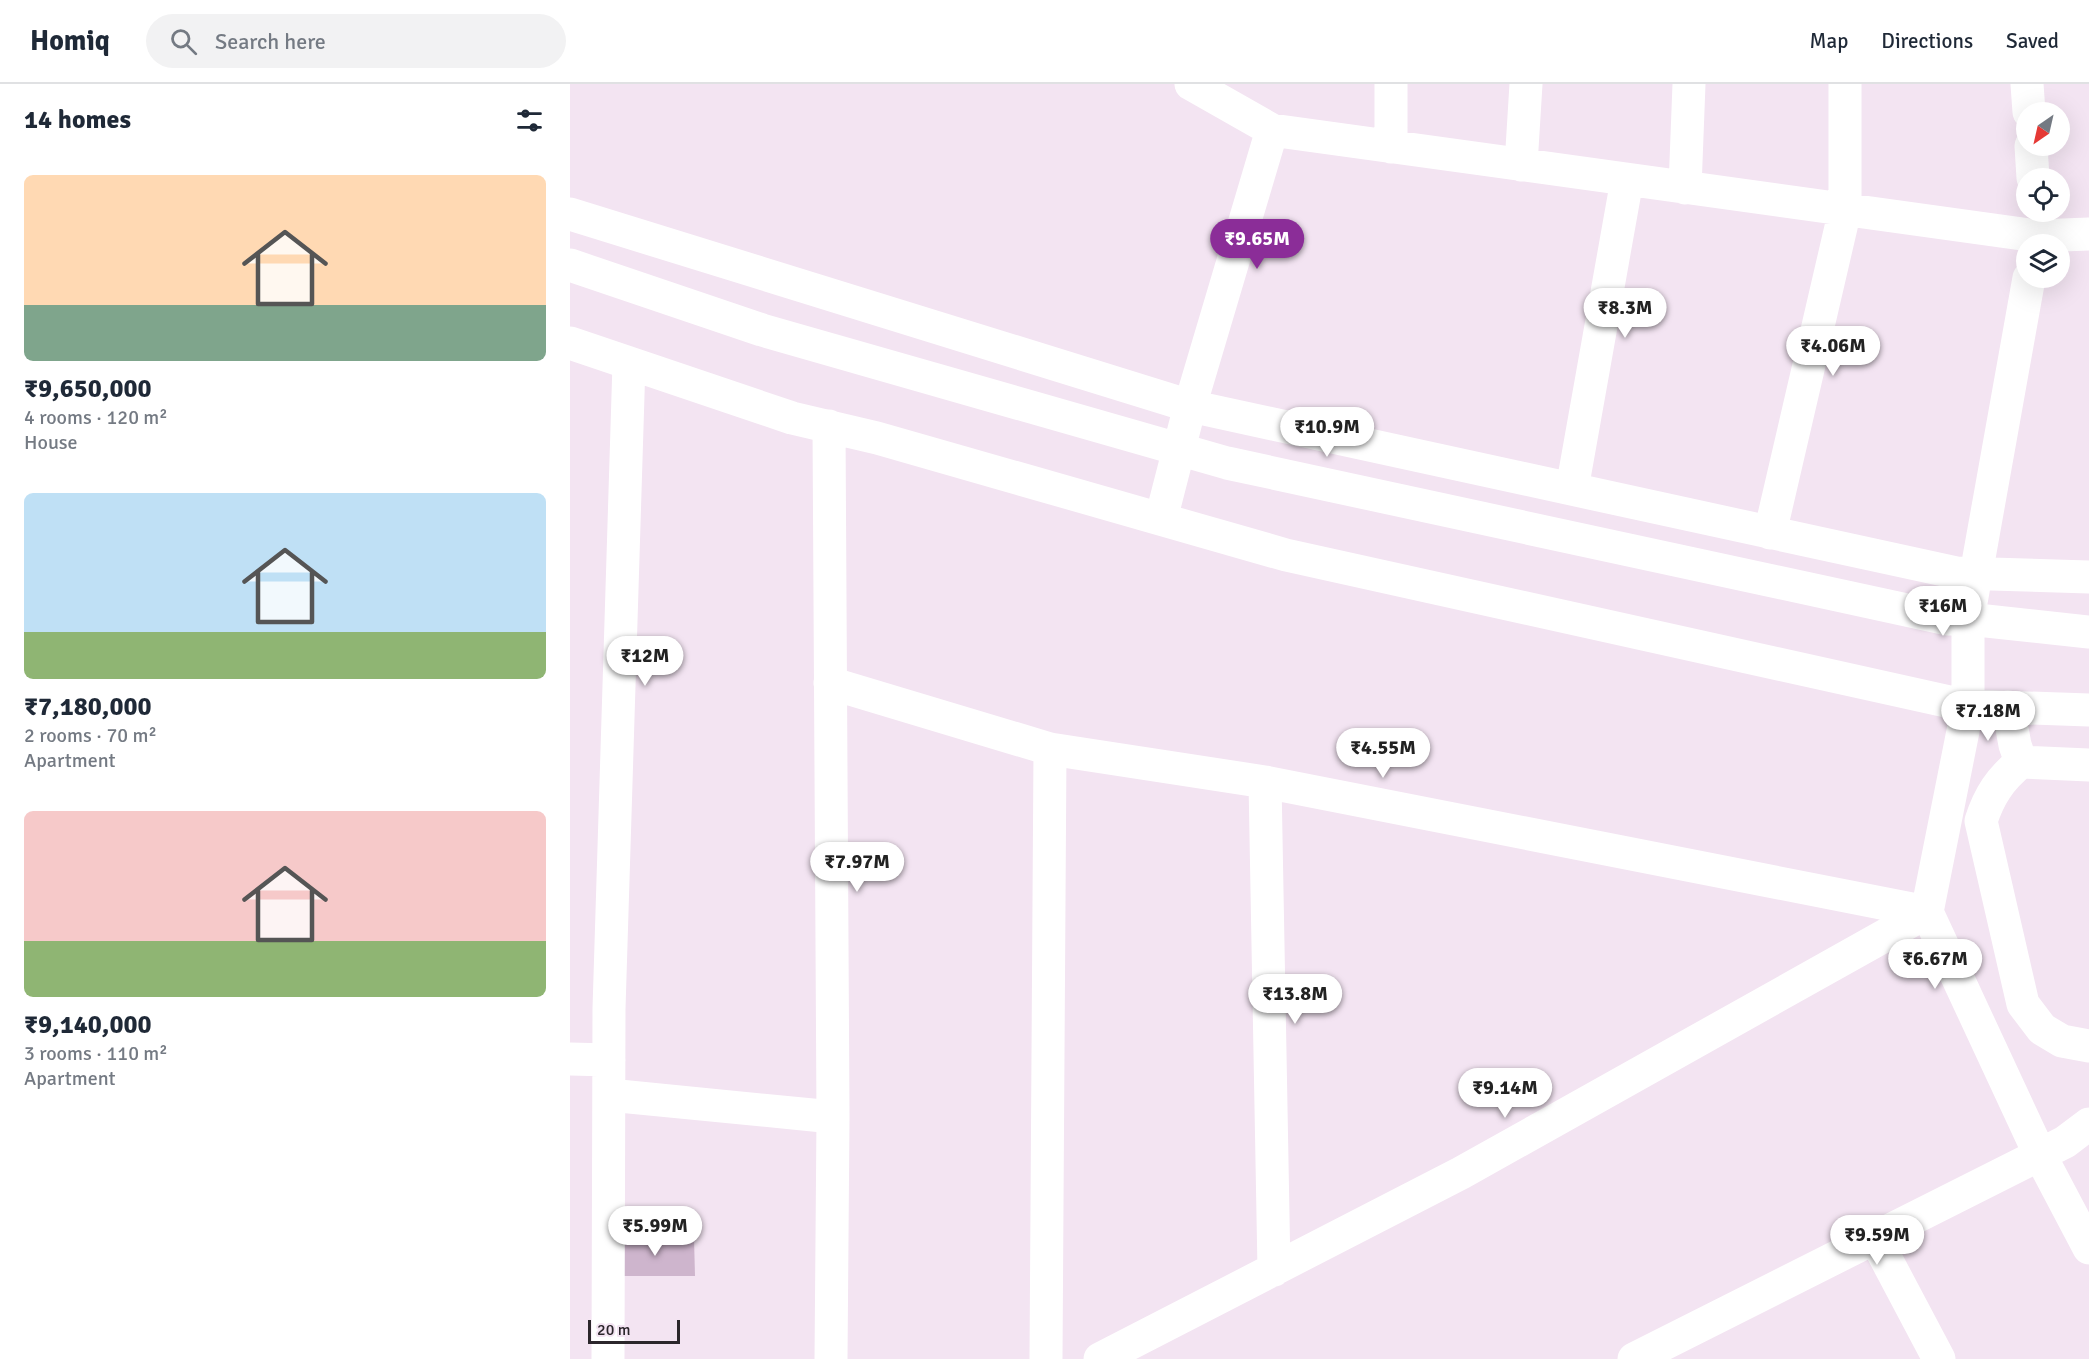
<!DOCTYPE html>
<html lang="en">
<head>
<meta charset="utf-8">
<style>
  :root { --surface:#fff; --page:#f2f2f3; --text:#1f2937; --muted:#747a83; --line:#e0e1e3; --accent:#8b2d98 }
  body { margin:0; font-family:Signika,sans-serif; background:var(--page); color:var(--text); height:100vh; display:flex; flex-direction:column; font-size:22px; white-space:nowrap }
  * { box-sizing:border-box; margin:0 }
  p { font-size:20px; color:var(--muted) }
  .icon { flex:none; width:33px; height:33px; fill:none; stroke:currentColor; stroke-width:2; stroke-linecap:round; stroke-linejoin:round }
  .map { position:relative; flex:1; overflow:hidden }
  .side { display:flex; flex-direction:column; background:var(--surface); width:570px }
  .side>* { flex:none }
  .needle { width:39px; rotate:214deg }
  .controls { position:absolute; left:1446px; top:18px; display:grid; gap:12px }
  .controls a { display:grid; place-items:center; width:54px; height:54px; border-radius:50%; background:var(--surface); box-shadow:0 6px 24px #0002; font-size:30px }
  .scale { position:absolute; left:18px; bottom:15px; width:92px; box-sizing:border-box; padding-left:6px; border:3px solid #2b262b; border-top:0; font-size:16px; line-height:21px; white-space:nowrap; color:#2b262b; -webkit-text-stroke:4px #f3e4f2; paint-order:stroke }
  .price { position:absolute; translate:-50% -51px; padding:0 14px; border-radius:21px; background:#fff; color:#222; font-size:20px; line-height:39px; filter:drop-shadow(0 2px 3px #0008) }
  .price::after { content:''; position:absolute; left:50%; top:36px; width:18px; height:14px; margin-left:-9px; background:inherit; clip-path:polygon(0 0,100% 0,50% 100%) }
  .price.on { background:var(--accent); color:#fff }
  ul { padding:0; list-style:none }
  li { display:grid; align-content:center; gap:12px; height:318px; padding:0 24px }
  li span { display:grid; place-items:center; height:186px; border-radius:9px; color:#555 }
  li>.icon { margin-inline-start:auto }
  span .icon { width:108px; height:108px; fill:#fffc; stroke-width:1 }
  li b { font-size:26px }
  h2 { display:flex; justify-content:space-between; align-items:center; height:72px; padding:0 24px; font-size:26px }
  header { display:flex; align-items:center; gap:36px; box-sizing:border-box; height:84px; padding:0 30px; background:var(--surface); border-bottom:2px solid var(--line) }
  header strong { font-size:28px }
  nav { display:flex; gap:33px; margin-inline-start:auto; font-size:21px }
  .search { width:420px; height:54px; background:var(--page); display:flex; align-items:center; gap:15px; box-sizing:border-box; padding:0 21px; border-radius:33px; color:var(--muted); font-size:22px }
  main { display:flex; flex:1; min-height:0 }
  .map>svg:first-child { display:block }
</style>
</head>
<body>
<header>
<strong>Homiq</strong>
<div class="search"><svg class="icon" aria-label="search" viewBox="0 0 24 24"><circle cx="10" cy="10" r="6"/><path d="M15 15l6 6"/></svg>Search here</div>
<nav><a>Map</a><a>Directions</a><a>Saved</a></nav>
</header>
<main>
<section class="side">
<h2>14 homes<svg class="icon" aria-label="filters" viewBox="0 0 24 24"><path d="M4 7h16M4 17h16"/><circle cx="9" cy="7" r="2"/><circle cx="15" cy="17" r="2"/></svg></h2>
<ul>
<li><span style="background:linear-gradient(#ffd9b3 70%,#7fa58c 0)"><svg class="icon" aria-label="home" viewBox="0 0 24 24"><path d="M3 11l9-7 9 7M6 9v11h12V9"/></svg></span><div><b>₹9,650,000</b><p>4 rooms · 120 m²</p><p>House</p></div></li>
<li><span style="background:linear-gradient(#bfe0f5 75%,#8fb573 0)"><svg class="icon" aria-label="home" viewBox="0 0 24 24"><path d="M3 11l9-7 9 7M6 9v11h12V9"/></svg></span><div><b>₹7,180,000</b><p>2 rooms · 70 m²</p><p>Apartment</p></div></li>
<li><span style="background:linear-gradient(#f6c9c9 70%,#8fb573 0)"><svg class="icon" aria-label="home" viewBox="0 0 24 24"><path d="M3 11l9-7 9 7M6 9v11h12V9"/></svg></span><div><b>₹9,140,000</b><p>3 rooms · 110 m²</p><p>Apartment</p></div></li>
</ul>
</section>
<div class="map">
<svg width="1519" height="1275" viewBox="0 0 1519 1275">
  <rect width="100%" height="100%" fill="#f3e4f2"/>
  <path fill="#ceb5cd" d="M124 1154 125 1192H45V1155Z"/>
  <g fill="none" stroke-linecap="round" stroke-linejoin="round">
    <path stroke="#fff" stroke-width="33" d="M821 0V63
      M1457 0 1459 28
      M702 46 1467 152 1519 150
      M1461 62 1463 94
      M951 81 956 0
      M1115 104 1119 0
      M0 130 620 322 1387 489 1519 493
      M0 181 192 246 657 379 1378 535H1398L1519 548
      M1459 194 1398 535V622L1357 828 1470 1071 1519 1164
      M0 259 222 334 307 354 716 471 1398 622 1519 626
      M259 342 263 1033 261 1275
      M1002 405 1057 96
      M591 435 620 322 702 46 621 0
      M1200 449 1275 126V0
      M260 599 480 665 695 698 1357 828
      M1438 623 1445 661 1451 678
      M1519 681 1451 678C1430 695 1419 712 1411 737L1453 920 1472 945 1492 957 1519 962
      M695 698 704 1186
      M0 975 39 976
      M39 1011 263 1033
      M1305 1154 1369 1275
      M38 1275 39 925 59 279
      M476 1275 480 665
      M530 1275 891 1089 1357 828
      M1064 1275 1495 1058 1519 1040"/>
  </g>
</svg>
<div class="controls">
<a><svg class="needle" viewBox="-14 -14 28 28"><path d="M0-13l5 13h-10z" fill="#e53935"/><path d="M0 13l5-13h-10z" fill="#747a83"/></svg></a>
<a><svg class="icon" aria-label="locate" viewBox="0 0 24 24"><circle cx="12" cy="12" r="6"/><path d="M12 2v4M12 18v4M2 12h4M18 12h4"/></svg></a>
<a><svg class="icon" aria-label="layers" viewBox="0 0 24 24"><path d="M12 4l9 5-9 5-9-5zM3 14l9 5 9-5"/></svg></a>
</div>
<div class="scale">20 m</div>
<b class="price on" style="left:687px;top:186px">₹9.65M</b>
<b class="price" style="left:1055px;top:255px">₹8.3M</b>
<b class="price" style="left:1263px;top:293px">₹4.06M</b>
<b class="price" style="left:757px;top:374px">₹10.9M</b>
<b class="price" style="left:1373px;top:553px">₹16M</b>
<b class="price" style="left:75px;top:603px">₹12M</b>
<b class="price" style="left:1418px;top:658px">₹7.18M</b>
<b class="price" style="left:813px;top:695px">₹4.55M</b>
<b class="price" style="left:287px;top:809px">₹7.97M</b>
<b class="price" style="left:1365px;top:906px">₹6.67M</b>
<b class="price" style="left:725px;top:941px">₹13.8M</b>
<b class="price" style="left:935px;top:1035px">₹9.14M</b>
<b class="price" style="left:85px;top:1173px">₹5.99M</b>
<b class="price" style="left:1307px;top:1182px">₹9.59M</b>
</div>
</main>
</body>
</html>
